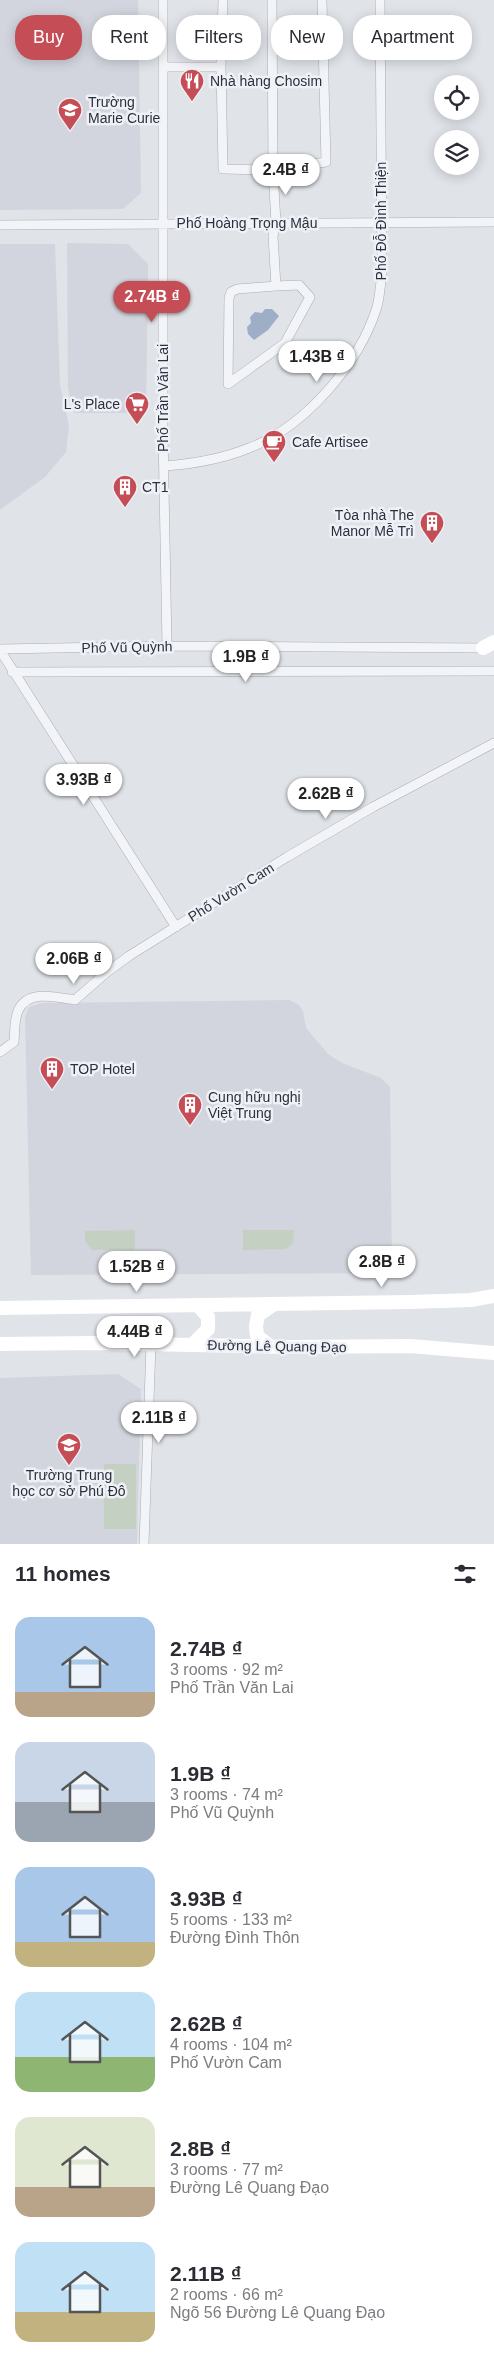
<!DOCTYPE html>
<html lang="en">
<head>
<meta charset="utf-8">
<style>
  :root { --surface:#fff; --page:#f7f7f7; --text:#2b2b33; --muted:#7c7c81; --accent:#c54d56 }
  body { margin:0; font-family:Helvetica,sans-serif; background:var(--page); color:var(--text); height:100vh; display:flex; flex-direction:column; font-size:19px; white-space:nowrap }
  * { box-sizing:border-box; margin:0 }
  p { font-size:16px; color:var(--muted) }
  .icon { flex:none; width:28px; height:28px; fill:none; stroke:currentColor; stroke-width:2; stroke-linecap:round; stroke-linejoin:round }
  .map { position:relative; height:1544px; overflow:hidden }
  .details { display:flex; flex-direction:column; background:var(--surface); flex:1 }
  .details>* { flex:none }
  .top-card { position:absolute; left:15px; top:15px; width:465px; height:45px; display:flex; gap:10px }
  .fabs { position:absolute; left:434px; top:75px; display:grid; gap:10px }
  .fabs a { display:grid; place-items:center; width:45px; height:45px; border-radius:50%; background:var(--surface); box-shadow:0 2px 12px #0003; font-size:25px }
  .price { position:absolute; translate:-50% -42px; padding:0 11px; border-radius:18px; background:#fff; color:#222; font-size:16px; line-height:32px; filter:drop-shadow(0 1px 2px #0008) }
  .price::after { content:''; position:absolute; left:50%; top:30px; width:15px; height:11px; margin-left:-8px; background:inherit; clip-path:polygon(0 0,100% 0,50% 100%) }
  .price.on { background:var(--accent); color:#fff }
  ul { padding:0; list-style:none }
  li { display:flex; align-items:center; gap:15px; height:125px; padding:0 15px }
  li span { display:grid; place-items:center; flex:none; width:140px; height:100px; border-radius:15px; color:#555 }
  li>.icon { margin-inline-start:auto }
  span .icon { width:60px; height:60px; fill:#fffc; stroke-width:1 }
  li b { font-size:21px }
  h2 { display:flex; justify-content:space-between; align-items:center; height:60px; padding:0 15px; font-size:21px }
  .tag { padding:0 18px; border-radius:20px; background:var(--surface); box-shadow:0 2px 12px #0003; font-size:18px; line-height:45px }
  .tag.on { background:var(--accent); color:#fff }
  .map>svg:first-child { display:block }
</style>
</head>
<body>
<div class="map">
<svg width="494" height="1544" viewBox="0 0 494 1544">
  <rect width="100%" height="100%" fill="#e0e3e8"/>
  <path fill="#d2d5dd" d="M0 0H138L141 193 123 209 0 210Z
    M67 243 128 244 148 264 146 413H74L68 388Z
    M0 244H55L60 385 69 426 66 452 45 477 0 510Z
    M289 1000 298 1004 303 1011 306 1028 328 1054 342 1063 381 1078 390 1087 392 1273 31 1275 25 1017 29 1007 42 1003Z
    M118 1374 141 1389 137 1544H0V1378Z"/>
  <path fill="#c4d1c2" d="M135 1230V1250H92L85 1241V1231Z
    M243 1230H294L293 1243 286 1249 243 1250Z
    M104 1464H136V1529H104Z"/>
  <path fill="#9daec6" d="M265 309H272L279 316 268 330 254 340 248 334 247 327 251 323 250 317 255 312 262 313Z"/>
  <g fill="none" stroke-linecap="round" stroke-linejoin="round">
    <defs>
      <path id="minor" d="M163 0V433L167 646
        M223 0 221 67 223 169 273 170 326 162 322 0
        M272 0 273 170 276 223 273 236 276 286 237 289 231 292 229 298 228 384 285 343 310 297 299 285 276 286
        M163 67H221
        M0 225 494 222
        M164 466C193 464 222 459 249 448 305 427 359 364 377 307 380 295 381 282 382 270L380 0
        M0 649 167 646 486 648
        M0 650 176 927
        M12 672 494 671
        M0 1052 14 1042C15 1032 14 1020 18 1011 27 989 57 997 75 1000L107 972 129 956 287 857 373 807 494 743
        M144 1544 151 1344"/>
    </defs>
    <use href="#minor" stroke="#a9adb5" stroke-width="10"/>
    <use href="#minor" stroke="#f2f4f7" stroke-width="9"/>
    <path stroke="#fff" stroke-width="14" d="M483 648 494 642
      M0 1308 410 1302 471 1300 494 1296
      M0 1344 93 1343 288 1347 410 1346 494 1353
      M193 1344 208 1329V1317L198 1305
      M271 1347 257 1336 256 1326 258 1315 273 1305"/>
  </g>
  <defs>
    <symbol id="restaurant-pin" viewBox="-11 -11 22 30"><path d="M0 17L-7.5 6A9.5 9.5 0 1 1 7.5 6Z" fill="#c54d56" stroke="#eff1f6"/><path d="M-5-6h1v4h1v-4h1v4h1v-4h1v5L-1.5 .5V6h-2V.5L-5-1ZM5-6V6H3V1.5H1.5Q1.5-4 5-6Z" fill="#fff"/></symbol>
    <symbol id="school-pin" viewBox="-11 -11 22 30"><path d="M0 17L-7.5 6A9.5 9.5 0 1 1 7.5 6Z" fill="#c54d56" stroke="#eff1f6"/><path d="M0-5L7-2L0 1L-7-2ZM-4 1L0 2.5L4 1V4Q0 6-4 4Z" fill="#fff"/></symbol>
    <symbol id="supermarket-pin" viewBox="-11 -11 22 30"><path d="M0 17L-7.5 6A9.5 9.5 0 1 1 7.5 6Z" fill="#c54d56" stroke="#eff1f6"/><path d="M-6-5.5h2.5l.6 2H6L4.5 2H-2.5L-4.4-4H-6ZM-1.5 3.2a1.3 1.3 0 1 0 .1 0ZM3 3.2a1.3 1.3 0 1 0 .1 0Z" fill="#fff"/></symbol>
    <symbol id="cafe-pin" viewBox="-11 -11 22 30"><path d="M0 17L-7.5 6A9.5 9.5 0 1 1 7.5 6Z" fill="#c54d56" stroke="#eff1f6"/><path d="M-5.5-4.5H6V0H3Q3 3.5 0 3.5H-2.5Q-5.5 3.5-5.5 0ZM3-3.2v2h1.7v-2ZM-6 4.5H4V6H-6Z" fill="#fff"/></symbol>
    <symbol id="building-pin" viewBox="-11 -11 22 30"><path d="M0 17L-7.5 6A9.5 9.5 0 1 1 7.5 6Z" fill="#c54d56" stroke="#eff1f6"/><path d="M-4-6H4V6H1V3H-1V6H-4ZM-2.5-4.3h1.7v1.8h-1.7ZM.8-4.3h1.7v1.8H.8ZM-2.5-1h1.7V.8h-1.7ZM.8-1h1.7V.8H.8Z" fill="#fff"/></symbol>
  </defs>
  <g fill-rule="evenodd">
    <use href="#restaurant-pin" x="178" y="67" width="28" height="38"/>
    <use href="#school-pin" x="56" y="96" width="28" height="38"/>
    <use href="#supermarket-pin" x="123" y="390" width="28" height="38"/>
    <use href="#cafe-pin" x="260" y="428" width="28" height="38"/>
    <use href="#building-pin" x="111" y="473" width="28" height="38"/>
    <use href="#building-pin" x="418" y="509" width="28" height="38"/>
    <use href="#building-pin" x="38" y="1055" width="28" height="38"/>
    <use href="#building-pin" x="176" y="1091" width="28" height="38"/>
    <use href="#school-pin" x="55" y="1431" width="28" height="38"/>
  </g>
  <g text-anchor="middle" stroke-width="5" stroke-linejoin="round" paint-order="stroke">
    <g font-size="14" fill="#2a303e" stroke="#eff1f6" text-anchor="start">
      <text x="210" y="86">Nhà hàng Chosim</text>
      <text x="88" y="107">Trường<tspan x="88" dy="16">Marie Curie</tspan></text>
      <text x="120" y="409" text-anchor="end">L's Place</text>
      <text x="292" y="447">Cafe Artisee</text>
      <text x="142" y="492">CT1</text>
      <text x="414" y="520" text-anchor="end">Tòa nhà The<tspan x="414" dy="16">Manor Mễ Trì</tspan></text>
      <text x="70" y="1074">TOP Hotel</text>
      <text x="208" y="1102">Cung hữu nghị<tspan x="208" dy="16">Việt Trung</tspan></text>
      <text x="69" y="1480" text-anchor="middle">Trường Trung<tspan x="69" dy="16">học cơ sở Phú Đô</tspan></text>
    </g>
    <g font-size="14" fill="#2a303e" stroke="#eff1f6">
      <text transform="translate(381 221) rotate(-90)" y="5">Phố Đỗ Đình Thiện</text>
      <text x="247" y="228">Phố Hoàng Trọng Mậu</text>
      <text transform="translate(163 398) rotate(-90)" y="5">Phố Trần Văn Lai</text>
      <text transform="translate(127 647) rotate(-1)" y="5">Phố Vũ Quỳnh</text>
      <text transform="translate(231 892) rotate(-32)" y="5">Phố Vườn Cam</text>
      <text transform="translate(277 1346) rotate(1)" y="5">Đường Lê Quang Đạo</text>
    </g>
  </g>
</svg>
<div class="fabs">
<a><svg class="icon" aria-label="locate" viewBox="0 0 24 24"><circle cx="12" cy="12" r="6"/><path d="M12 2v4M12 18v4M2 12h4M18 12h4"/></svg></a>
<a><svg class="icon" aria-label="layers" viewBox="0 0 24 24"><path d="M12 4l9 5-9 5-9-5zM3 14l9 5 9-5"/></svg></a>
</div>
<b class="price" style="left:286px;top:196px">2.4B ₫</b>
<b class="price on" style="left:152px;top:323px">2.74B ₫</b>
<b class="price" style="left:317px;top:383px">1.43B ₫</b>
<b class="price" style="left:246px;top:683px">1.9B ₫</b>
<b class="price" style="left:84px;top:806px">3.93B ₫</b>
<b class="price" style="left:326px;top:820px">2.62B ₫</b>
<b class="price" style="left:74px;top:985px">2.06B ₫</b>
<b class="price" style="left:382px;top:1288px">2.8B ₫</b>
<b class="price" style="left:137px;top:1293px">1.52B ₫</b>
<b class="price" style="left:135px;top:1358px">4.44B ₫</b>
<b class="price" style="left:159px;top:1444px">2.11B ₫</b>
<div class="top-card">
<a class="tag on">Buy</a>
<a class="tag">Rent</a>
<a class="tag">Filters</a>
<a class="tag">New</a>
<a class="tag">Apartment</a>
</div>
</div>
<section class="details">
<h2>11 homes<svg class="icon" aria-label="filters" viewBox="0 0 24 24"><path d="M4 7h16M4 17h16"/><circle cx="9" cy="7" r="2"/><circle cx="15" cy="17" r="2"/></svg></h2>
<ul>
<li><span style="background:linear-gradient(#a9c7e8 75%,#b9a48a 0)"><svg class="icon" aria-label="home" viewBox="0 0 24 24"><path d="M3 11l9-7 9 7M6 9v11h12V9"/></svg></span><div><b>2.74B ₫</b><p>3 rooms · 92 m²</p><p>Phố Trần Văn Lai</p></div></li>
<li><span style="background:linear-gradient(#c9d6e8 60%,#9aa5b1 0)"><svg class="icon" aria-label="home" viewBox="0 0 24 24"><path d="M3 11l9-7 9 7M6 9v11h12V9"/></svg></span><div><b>1.9B ₫</b><p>3 rooms · 74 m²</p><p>Phố Vũ Quỳnh</p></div></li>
<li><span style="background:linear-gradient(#a9c7e8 75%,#c2b280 0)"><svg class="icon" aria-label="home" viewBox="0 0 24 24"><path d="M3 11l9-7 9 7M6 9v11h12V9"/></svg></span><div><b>3.93B ₫</b><p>5 rooms · 133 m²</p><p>Đường Đình Thôn</p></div></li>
<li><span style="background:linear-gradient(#bfe0f5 65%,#8fb573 0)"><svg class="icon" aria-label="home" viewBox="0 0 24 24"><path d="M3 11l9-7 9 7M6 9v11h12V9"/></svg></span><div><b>2.62B ₫</b><p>4 rooms · 104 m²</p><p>Phố Vườn Cam</p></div></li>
<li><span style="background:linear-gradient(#dfe7d0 70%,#b9a48a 0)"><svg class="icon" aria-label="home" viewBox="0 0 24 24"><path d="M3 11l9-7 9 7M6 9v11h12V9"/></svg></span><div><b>2.8B ₫</b><p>3 rooms · 77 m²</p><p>Đường Lê Quang Đạo</p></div></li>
<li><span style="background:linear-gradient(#bfe0f5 70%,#c2b280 0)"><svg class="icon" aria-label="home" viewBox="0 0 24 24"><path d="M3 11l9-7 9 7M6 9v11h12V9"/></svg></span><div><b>2.11B ₫</b><p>2 rooms · 66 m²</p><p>Ngõ 56 Đường Lê Quang Đạo</p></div></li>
</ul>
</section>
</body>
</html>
